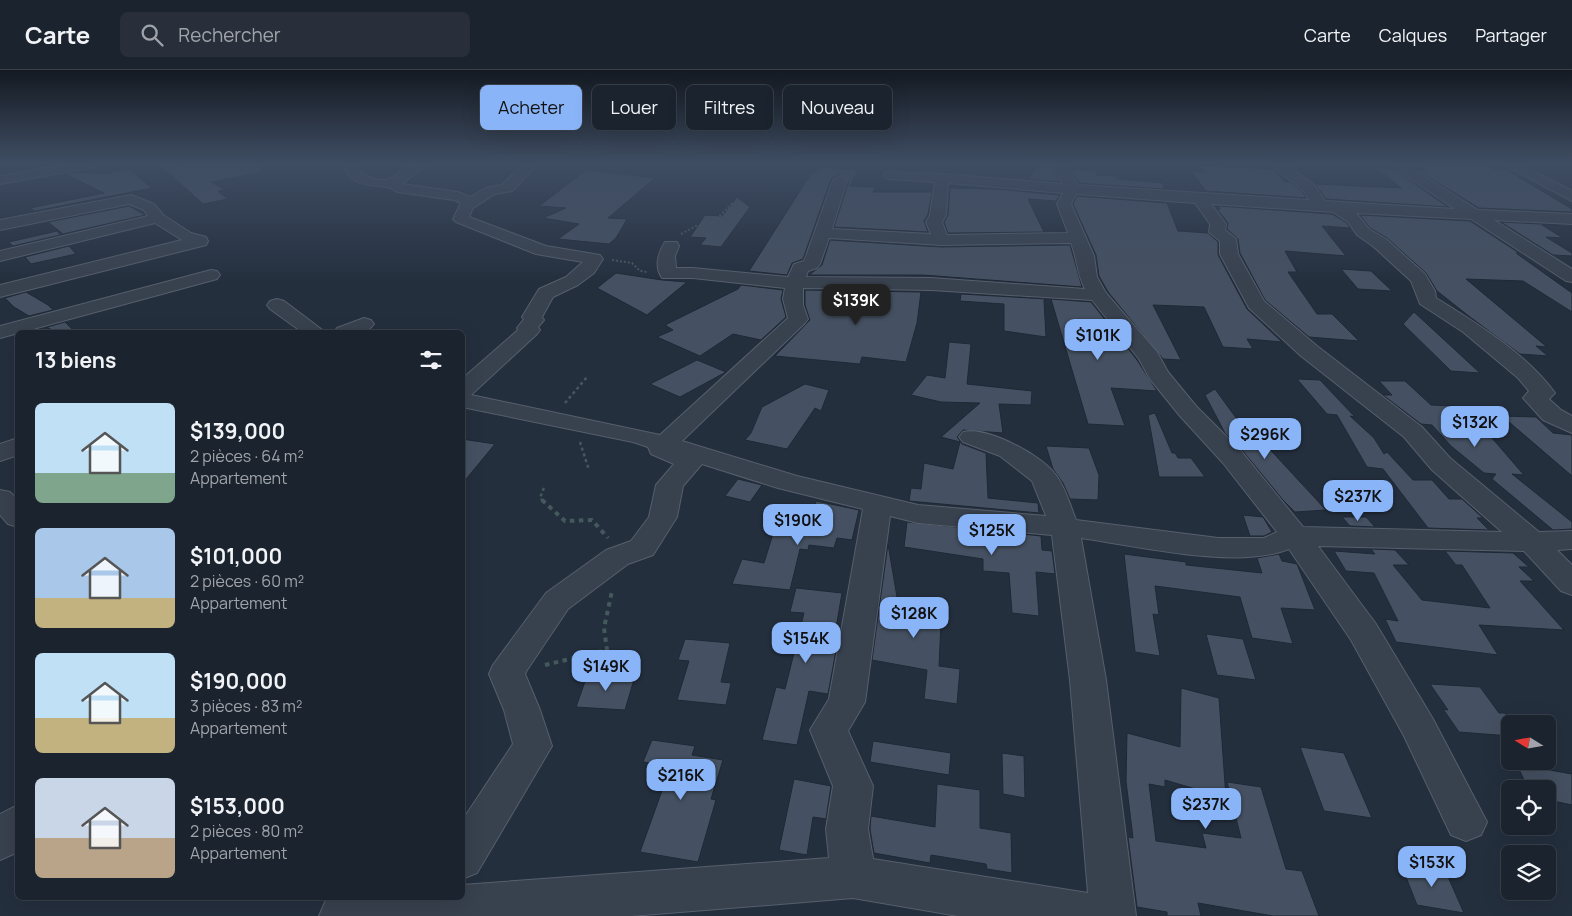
<!DOCTYPE html>
<html lang="fr">
<head>
<meta charset="utf-8">
<style>
  :root { --surface:#1b232e; --page:#282f3a; --text:#f1f3f6; --muted:#a0a4aa; --line:#39404a; --accent:#8ab4f8 }
  body { margin:0; font-family:Manrope,sans-serif; background:var(--page); color:var(--text); height:100vh; display:flex; flex-direction:column; font-size:19px; white-space:nowrap }
  * { box-sizing:border-box; margin:0 }
  p { font-size:16px; color:var(--muted) }
  .icon { flex:none; width:28px; height:28px; fill:none; stroke:currentColor; stroke-width:2; stroke-linecap:round; stroke-linejoin:round }
  .map { position:relative; flex:1; overflow:hidden }
  .side { position:absolute; left:15px; top:260px; width:450px; height:570px; display:flex; flex-direction:column; background:var(--surface); border-radius:8px; box-shadow:0 5px 20px #0002,0 0 0 1px var(--line) }
  .side>* { flex:none }
  .hud { position:absolute; left:480px; top:15px; width:475px; height:45px; display:flex; gap:10px }
  .needle { width:32px; rotate:281deg }
  .fabs { position:absolute; left:1501px; top:645px; display:grid; gap:10px }
  .fabs a { display:grid; place-items:center; width:55px; height:55px; border-radius:8px; background:var(--surface); box-shadow:0 5px 20px #0002,0 0 0 1px var(--line); font-size:25px }
  .price { position:absolute; translate:-50% -42px; padding:0 11px; border-radius:10px; background:var(--accent); color:#111; font-size:16px; line-height:32px; filter:drop-shadow(0 1px 2px #0008) }
  .price::after { content:''; position:absolute; left:50%; top:30px; width:15px; height:11px; margin-left:-8px; background:inherit; clip-path:polygon(0 0,100% 0,50% 100%) }
  .price.selected { background:#222; color:#fff }
  ul { padding:0; list-style:none }
  li { display:flex; align-items:center; gap:15px; height:125px; padding:0 20px }
  li span { display:grid; place-items:center; flex:none; width:140px; height:100px; border-radius:8px; color:#555 }
  li>.icon { margin-inline-start:auto }
  span .icon { width:60px; height:60px; fill:#fffc; stroke-width:1 }
  li b { font-size:21px }
  h2 { display:flex; justify-content:space-between; align-items:center; height:60px; padding:0 20px; font-size:21px }
  .tag { padding:0 18px; border-radius:8px; background:var(--surface); box-shadow:0 5px 20px #0002,0 0 0 1px var(--line); font-size:18px; line-height:45px }
  .tag.selected { background:var(--accent); color:#111 }
  header { display:flex; align-items:center; gap:30px; box-sizing:border-box; height:70px; padding:0 25px; background:var(--surface); border-bottom:1px solid var(--line) }
  header strong { font-size:24px }
  nav { display:flex; gap:28px; margin-inline-start:auto; font-size:18px }
  .search { width:350px; height:45px; background:var(--page); display:flex; align-items:center; gap:12px; box-sizing:border-box; padding:0 18px; border-radius:8px; color:var(--muted); font-size:19px }
  .map>svg:first-child { display:block }
</style>
</head>
<body>
<header>
<strong>Carte</strong>
<div class="search"><svg class="icon" aria-label="search" viewBox="0 0 24 24"><circle cx="10" cy="10" r="6"/><path d="M15 15l6 6"/></svg>Rechercher</div>
<nav><a>Carte</a><a>Calques</a><a>Partager</a></nav>
</header>
<div class="map">
<svg width="1572" height="846" viewBox="0 0 1572 846">
  <rect width="100%" height="100%" fill="#242f3e"/>
  <path fill="#455162" stroke="#1f2835" d="M158 93H177L181 95 192 93H261L262 102 211 112 226 120 218 121 228 129 203 134Z
    M1039 93H1050L1060 112 1029 109Z
    M1414 94 1488 95 1492 99 1507 100 1572 139V142L1479 138 1417 100H1425Z
    M1200 96 1273 99 1285 112H1290L1303 122 1306 128 1206 121 1191 101 1206 102Z
    M819 97 858 100 850 116 875 117 873 122H932L928 144 924 151 928 162 834 157 849 111 839 104 831 109 803 189 792 193 787 205 749 201 812 102H816Z
    M1376 98H1392L1448 137 1326 129 1315 114 1401 118Z
    M129 99 152 118 35 141 30 138 104 123 65 104 75 102 103 104Z
    M1071 99 1097 101V105L1117 106V109L1163 113 1164 119 1079 113Z
    M586 100 655 108 608 148 627 149 616 168 609 174 558 169 579 154 543 148 566 138 539 136Z
    M950 118 998 119 1060 125 1056 131 1028 129 1044 162 948 163 944 152 948 145Z
    M1077 126 1167 133 1178 161 1208 163 1218 172V185L1247 239 1282 272 1247 269 1253 279 1223 277 1204 237 1153 235 1181 290 1163 289 1108 222 1099 206 1096 185 1073 134Z
    M737 127 750 137 721 177 700 175 706 168 690 167 705 145 722 146Z
    M129 136 145 145 63 164 48 152Z
    M1218 136 1332 144 1347 153 1350 158 1322 156 1346 186 1285 181 1297 202H1288L1317 244H1332L1359 271 1309 267 1265 230 1240 183 1238 169 1227 159 1228 153 1217 139H1220Z
    M1360 145 1470 151 1519 183H1516L1572 223V242L1523 211 1466 209 1547 277 1536 276 1548 286 1520 284 1470 247 1437 221 1426 203 1387 168 1370 158Z
    M1501 152 1559 155H1542L1563 168 1546 167 1572 183V186L1553 185Z
    M57 161 60 165 13 176 9 172Z
    M830 170 941 177 1070 175 1082 217 923 205H809L822 195Z
    M69 176 76 184 31 194 25 187Z
    M1341 199 1371 201 1392 221 1358 219Z
    M616 203 662 210 687 212 647 245 597 218Z
    M741 215 783 220 781 229 786 247 761 270 733 264 700 286 657 267 673 260 665 255 738 219Z
    M805 220 921 222 917 253 906 292 862 287 860 294 775 286 810 250 805 235Z
    M26 222 48 235 53 240 29 246 14 237 5 228Z
    M961 224 1047 229 1044 230 1046 267 1004 261V234L960 231Z
    M1051 229 1091 232 1137 290 1157 321 1111 318 1125 356 1088 354Z
    M1414 242 1480 303 1451 301 1403 254Z
    M65 252 75 262H55L47 257Z
    M949 272 971 274 967 314 1032 321 1031 335 999 334 1003 363 963 360 957 367 962 374 986 383 988 428 1038 433 1039 443 909 431 911 418 921 419 924 393 953 399 960 372 941 367 980 333 941 332 911 325 927 305 945 308Z
    M697 290 726 302 680 327 650 314Z
    M1297 309 1320 310 1355 347 1350 346 1374 368 1384 384 1387 382 1413 410H1432L1449 429H1462L1483 448H1477L1489 460 1428 458 1383 399 1367 397 1337 345 1327 344Z
    M1379 311H1405L1431 335 1453 336 1463 344 1472 345 1524 405 1512 404 1572 452V459L1553 460 1492 409 1496 404 1484 403 1451 376 1432 355 1421 354 1383 325H1392Z
    M805 314 829 320 821 341 815 338 787 379 745 370 751 363 762 337Z
    M1215 319 1258 378 1265 374 1326 440 1295 442 1283 430 1242 380 1225 363 1205 325Z
    M1155 343 1172 383H1175L1178 388H1191L1205 407H1159L1148 345Z
    M1502 346 1536 347 1553 363 1572 365V406Z
    M462 369 495 374 462 414Z
    M1046 376 1089 378 1099 405 1098 430 1070 429 1063 413 1053 399Z
    M738 409 762 415 750 432 725 426Z
    M816 431 859 440 852 470 837 468 834 478 809 475 808 480 800 479 790 520 732 514 742 489 764 493 775 457 800 459 802 446 812 447Z
    M1243 445 1263 447 1272 462 1264 466H1250Z
    M1342 447H1366L1375 457 1350 456Z
    M907 452 1041 466 1042 480 1052 481 1055 504 1036 502 1039 546 1012 543 1009 503 983 501V489L904 477Z
    M888 474 897 527 942 532 939 596 960 599 957 634 924 629 927 600 872 590Z
    M1371 479 1395 480 1409 495H1393L1422 530 1490 538 1462 495H1456L1445 481 1513 483 1529 497H1519L1534 511H1520L1564 560 1479 555 1498 585 1396 572 1385 549 1398 551 1374 503 1346 501 1334 481 1375 484Z
    M1124 484 1186 492V495L1262 503 1257 488 1279 484 1282 491 1297 494 1315 540 1281 538 1293 574 1252 568 1240 527 1155 516 1159 545 1153 544 1160 586 1135 582Z
    M796 518 842 523 835 564H839L828 624 809 621 797 675 762 670 776 617 785 619 804 543 790 542Z
    M1206 564 1243 569 1256 610 1217 605Z
    M685 569 730 573 721 612 731 613 726 635 677 630 689 591 678 590Z
    M588 603 635 606 625 640 576 637Z
    M1430 614 1480 617 1499 643H1505L1510 650V666L1459 662 1443 639 1448 640Z
    M1181 618 1219 628 1226 728 1165 710V717L1149 714 1156 771 1206 778 1202 763 1241 768 1227 712 1261 717 1286 799 1302 801 1319 846H1273L1198 833 1201 846H1167V842L1137 837 1128 767 1133 768 1126 711 1127 663 1180 677Z
    M652 670 695 676 692 685 723 690 711 729 716 730 698 792 640 782 669 701 655 699 656 694 643 692Z
    M873 671 951 683 949 705 870 692Z
    M1300 677 1344 683 1372 748 1324 741Z
    M1002 683 1024 686 1025 728 1003 724Z
    M1516 694 1572 704V735L1548 730V719H1529Z
    M794 709 831 716 826 749 813 747 807 785 779 780Z
    M937 714 980 720V758L1011 763 1012 803 987 799 986 794 931 785 930 793 874 783 870 759 871 746 935 757Z
    M1400 792 1445 800 1464 843 1417 835Z"/>
  <g fill="none" stroke-linecap="round" stroke-linejoin="round">
    <defs>
      <path id="minor" d="M72 93H101L94 97 0 114V106Z
        M348 93H363L359 100C366 108 381 113 391 108 398 105 403 98 410 95 417 92 426 93 434 93L418 101 402 114 458 122 470 127 486 118 502 115 524 93H539L512 121 495 124 473 138 469 147 546 176 600 185 603 189 594 203 578 215 553 227 542 247 544 250 538 257 540 260 537 264 471 325 660 365 788 248 783 229 785 218 693 208H662C654 197 658 183 665 172H677L679 176 675 186 676 198H693L788 207 794 194 804 191 806 186 833 110 840 106 847 110 832 159 931 164 926 152 930 145 935 112 891 109 886 108 884 105 886 102 942 104 1063 114 1052 93H1066L1078 115 1309 130 1304 121 1268 93H1284L1314 115 1325 131 1455 139 1387 93H1403L1478 140 1572 144V154L1494 150 1572 199V212L1566 211 1471 149 1356 143 1369 159 1386 169 1425 204 1435 221 1436 228C1476 253 1527 284 1555 323L1549 329 1561 340 1572 346V363L1543 350 1523 328 1529 321 1518 308 1463 262 1420 234 1411 211 1374 177 1357 165 1348 152 1333 142 1211 134 1226 154 1225 160 1236 169 1238 184 1264 231 1317 276 1422 357 1450 388 1539 462 1572 461V479L1557 480 1572 495V525L1561 521 1524 481 1318 476 1376 554 1433 649 1487 752 1481 765 1466 771 1451 765 1404 666 1351 570 1289 479C1237 500 1138 476 1081 468L1106 610 1136 846H958L853 828 631 846H319L326 830 332 828H462V815L829 788 826 759 833 716 810 660 829 629 863 439 778 418 702 394 683 416 677 447 653 485 628 494 568 539 527 600 525 604 540 640 552 676 477 803 462 809V751L513 674 504 640 489 604 493 595 546 523 606 480 631 471 649 447 656 415 674 394 651 384 648 377 633 372 462 337V309L518 260 517 258 524 249 522 247 539 219 566 207 583 192 536 184 456 152 453 149 461 133 454 130 398 122C394 121 392 118 388 117 369 114 357 118 345 100ZM948 113 1063 123 1057 134 1068 163 947 165 942 152 946 145ZM1076 124 1195 133 1210 154 1209 162 1220 171V184L1249 238 1301 286 1404 367 1432 400 1502 462 1303 457 1241 381 1196 336 1168 302 1157 282 1106 223 1097 207 1094 186 1071 134ZM829 168 941 175 1071 173C1077 188 1077 204 1085 219L931 208 806 207 808 201 817 198 820 194ZM803 218 931 220 1092 230 1139 289 1150 309 1180 346 1223 393 1277 462 1264 468H1218L1076 450C1070 435 1065 416 1055 404 1041 385 987 356 963 362L959 367 963 372 1000 386 1032 411 1046 446 918 435 797 406 682 371 805 253 808 249 803 235ZM890 446 918 453 1052 465 1070 610 1088 823 873 789 868 759 873 716 848 661 865 632Z
        M1501 93H1518L1572 121V131Z
        M131 125 154 134 163 145 191 163 206 167 208 171 206 175 0 227V215L182 170 155 153 0 191V181L148 146 144 140 129 134 0 160V150Z
        M211 200 217 201 220 205 217 209 0 268V256Z
        M277 229 284 231 325 262H302L270 239 267 235 270 231Z
        M364 248 371 250 374 254C366 266 346 263 334 262L337 258Z
        M18 368V385L0 391V374Z
        M0 420 10 422 18 430V457L8 454 0 445Z
        M18 735V782L0 790V744Z"/>
    </defs>
    <use href="#minor" stroke="#565f6c" stroke-width="2"/>
    <path stroke="#44595c" stroke-width="2" stroke-dasharray="2 2" stroke-linecap="butt" d="M681 164 696 156 712 154 733 132
      M612 190 632 193 640 201 647 202"/>
    <path stroke="#44595c" stroke-width="2.5" stroke-dasharray="3 3" stroke-linecap="butt" d="M565 333 587 307
      M580 372 589 400
      M543 431 540 428 545 415"/>
    <path stroke="#44595c" stroke-width="4" stroke-dasharray="4.5 4.5" stroke-linecap="butt" d="M542 430 565 451 592 450 608 468
      M545 595 607 580 604 558 612 521"/>
    <use href="#minor" fill="#38414e" fill-rule="evenodd"/>
  </g>
  <linearGradient id="sky" x2="0" y2="1"><stop stop-color="#141a22"/><stop offset="0.44" stop-color="#3f4d63"/><stop offset="1" stop-color="#3f4d63" stop-opacity="0"/></linearGradient>
  <rect width="1572" height="212" fill="url(#sky)"/>
</svg>
<div class="fabs">
<a><svg class="needle" viewBox="-14 -14 28 28"><path d="M0-13l5 13h-10z" fill="#e53935"/><path d="M0 13l5-13h-10z" fill="#a0a4aa"/></svg></a>
<a><svg class="icon" aria-label="locate" viewBox="0 0 24 24"><circle cx="12" cy="12" r="6"/><path d="M12 2v4M12 18v4M2 12h4M18 12h4"/></svg></a>
<a><svg class="icon" aria-label="layers" viewBox="0 0 24 24"><path d="M12 4l9 5-9 5-9-5zM3 14l9 5 9-5"/></svg></a>
</div>
<b class="price selected" style="left:856px;top:256px">$139K</b>
<b class="price" style="left:1098px;top:291px">$101K</b>
<b class="price" style="left:1475px;top:378px">$132K</b>
<b class="price" style="left:1265px;top:390px">$296K</b>
<b class="price" style="left:1358px;top:452px">$237K</b>
<b class="price" style="left:798px;top:476px">$190K</b>
<b class="price" style="left:992px;top:486px">$125K</b>
<b class="price" style="left:914px;top:569px">$128K</b>
<b class="price" style="left:806px;top:594px">$154K</b>
<b class="price" style="left:606px;top:622px">$149K</b>
<b class="price" style="left:681px;top:731px">$216K</b>
<b class="price" style="left:1206px;top:760px">$237K</b>
<b class="price" style="left:1432px;top:818px">$153K</b>
<div class="hud">
<a class="tag selected">Acheter</a>
<a class="tag">Louer</a>
<a class="tag">Filtres</a>
<a class="tag">Nouveau</a>
</div>
<section class="side">
<h2>13 biens<svg class="icon" aria-label="filters" viewBox="0 0 24 24"><path d="M4 7h16M4 17h16"/><circle cx="9" cy="7" r="2"/><circle cx="15" cy="17" r="2"/></svg></h2>
<ul>
<li><span style="background:linear-gradient(#bfe0f5 70%,#7fa58c 0)"><svg class="icon" aria-label="home" viewBox="0 0 24 24"><path d="M3 11l9-7 9 7M6 9v11h12V9"/></svg></span><div><b>$139,000</b><p>2 pièces · 64 m²</p><p>Appartement</p></div></li>
<li><span style="background:linear-gradient(#a9c7e8 70%,#c2b280 0)"><svg class="icon" aria-label="home" viewBox="0 0 24 24"><path d="M3 11l9-7 9 7M6 9v11h12V9"/></svg></span><div><b>$101,000</b><p>2 pièces · 60 m²</p><p>Appartement</p></div></li>
<li><span style="background:linear-gradient(#bfe0f5 65%,#c2b280 0)"><svg class="icon" aria-label="home" viewBox="0 0 24 24"><path d="M3 11l9-7 9 7M6 9v11h12V9"/></svg></span><div><b>$190,000</b><p>3 pièces · 83 m²</p><p>Appartement</p></div></li>
<li><span style="background:linear-gradient(#c9d6e8 60%,#b9a48a 0)"><svg class="icon" aria-label="home" viewBox="0 0 24 24"><path d="M3 11l9-7 9 7M6 9v11h12V9"/></svg></span><div><b>$153,000</b><p>2 pièces · 80 m²</p><p>Appartement</p></div></li>
</ul>
</section>
</div>
</body>
</html>
